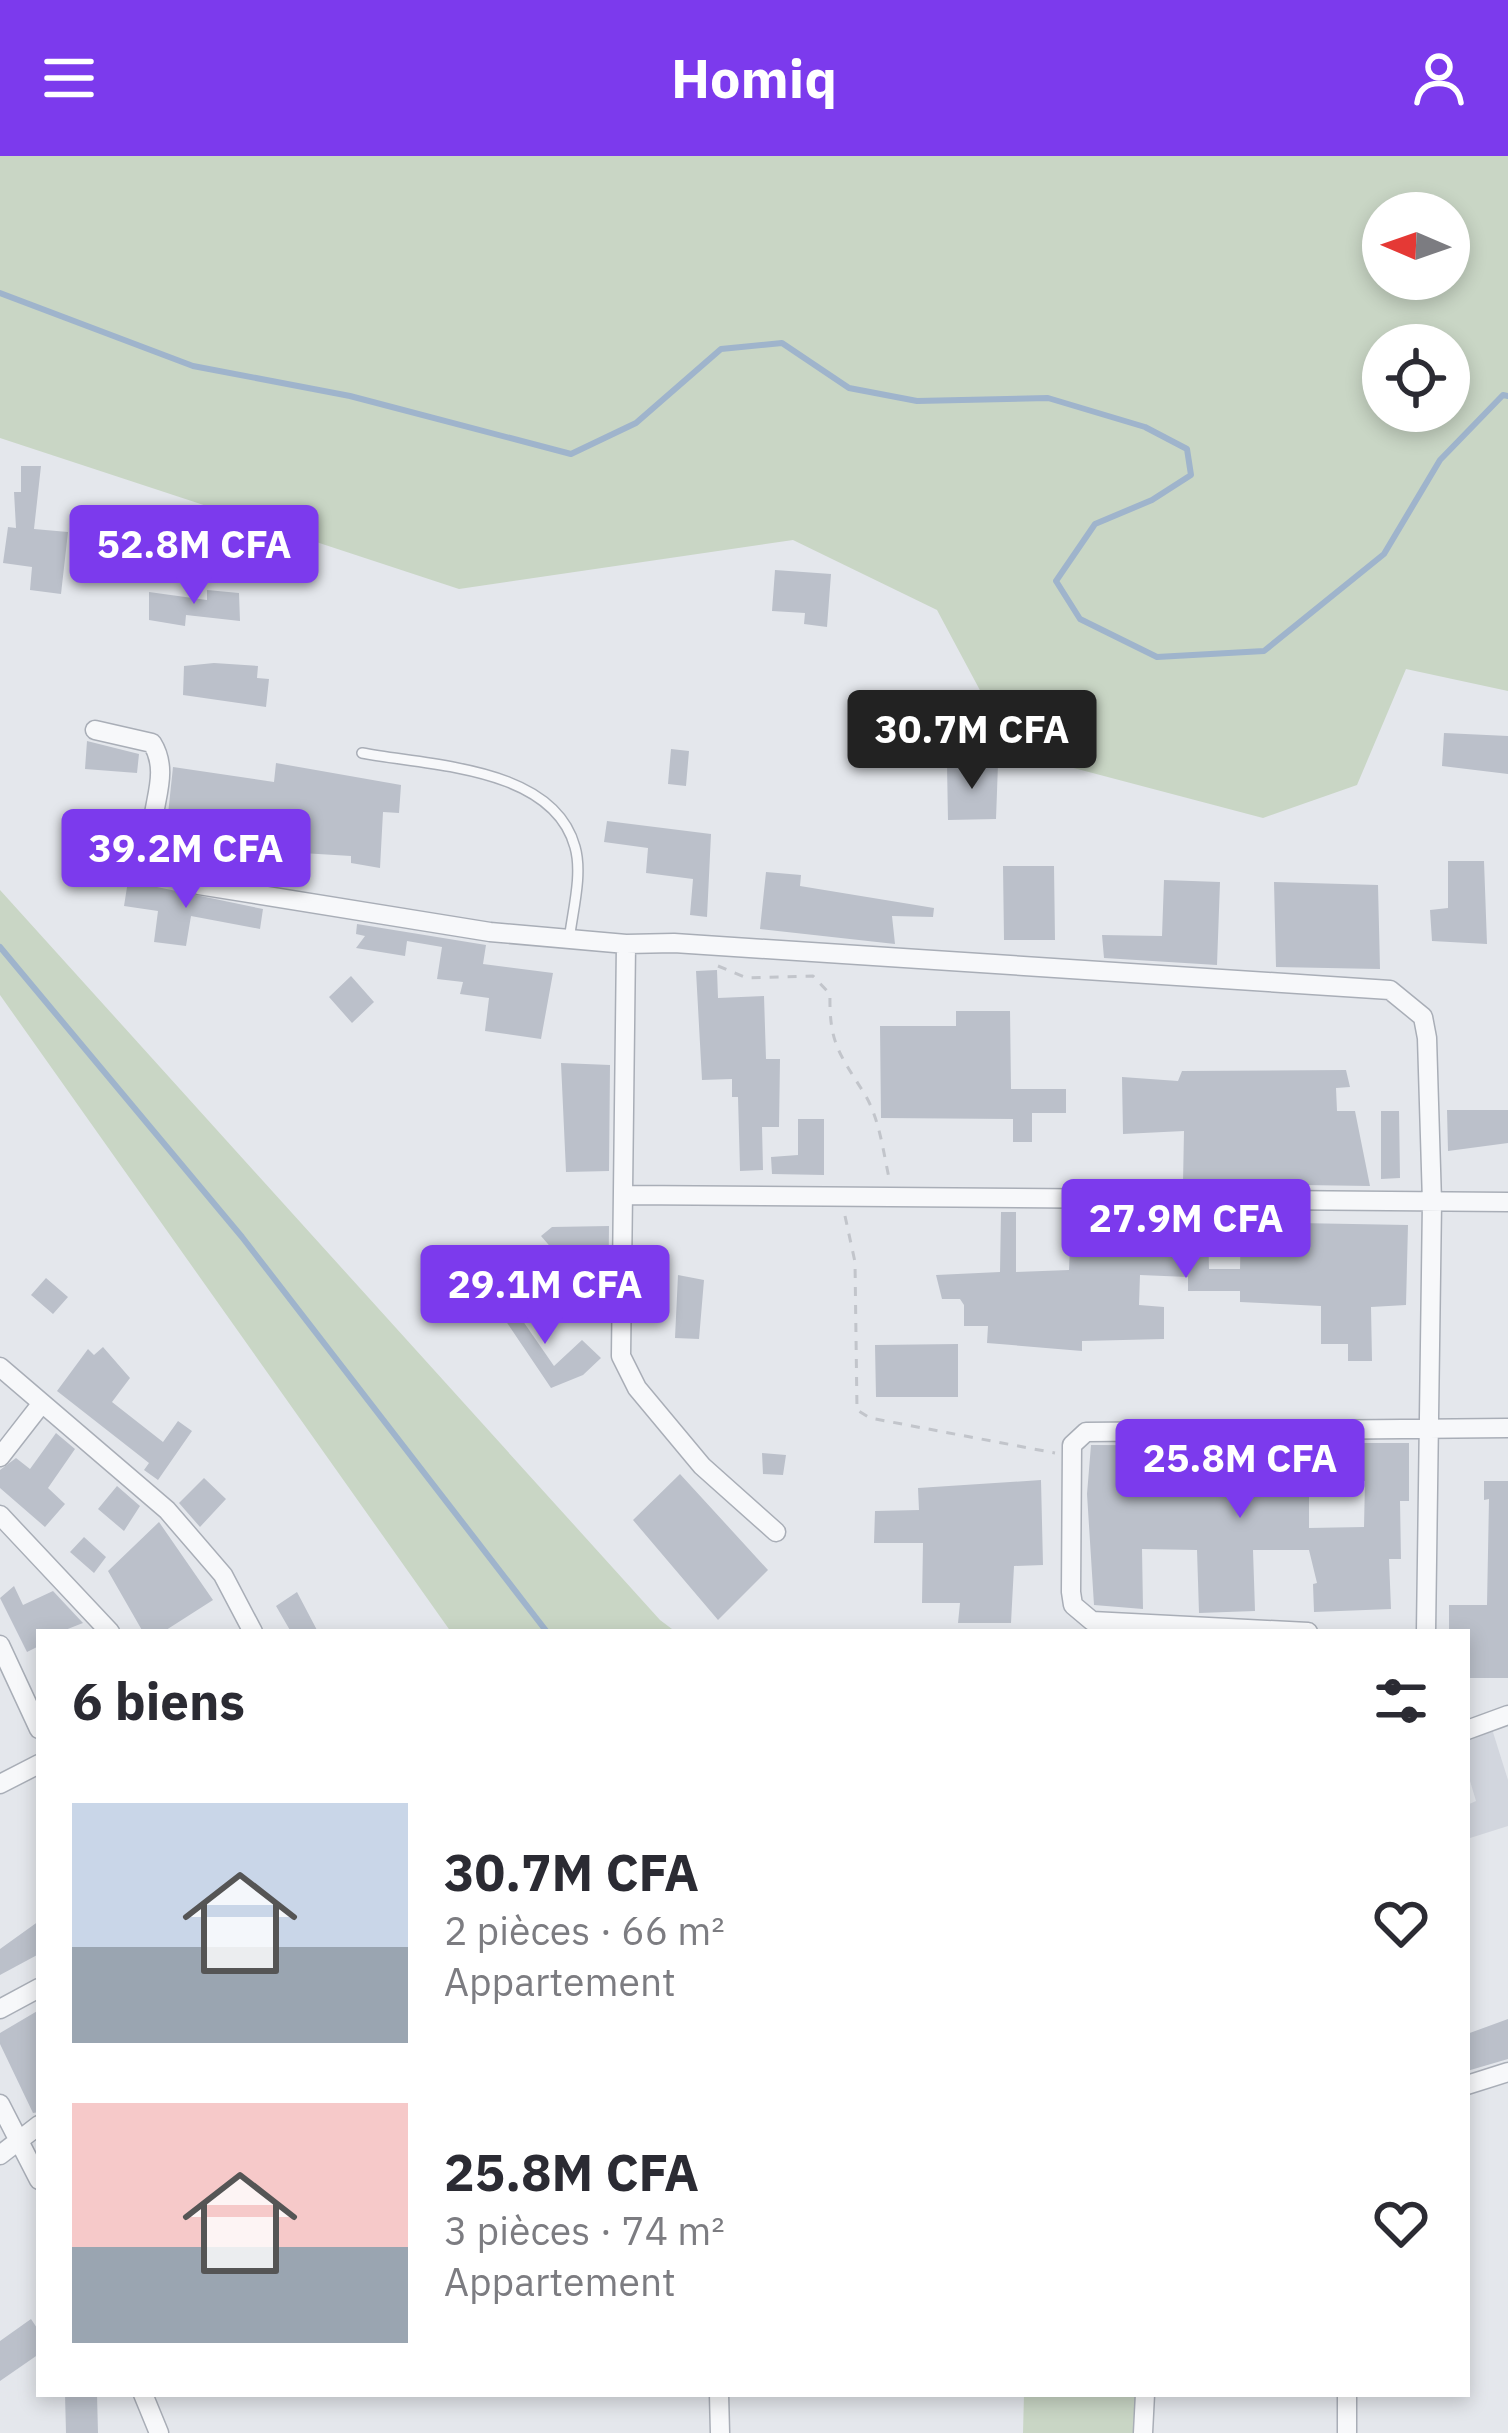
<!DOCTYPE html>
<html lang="fr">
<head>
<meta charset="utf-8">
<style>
  :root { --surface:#fff; --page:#f7f7f7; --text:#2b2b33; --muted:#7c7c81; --accent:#7c3aed }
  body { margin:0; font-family:"IBM Plex Sans",sans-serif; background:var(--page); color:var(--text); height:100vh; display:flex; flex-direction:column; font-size:45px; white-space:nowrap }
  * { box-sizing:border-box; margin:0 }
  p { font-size:39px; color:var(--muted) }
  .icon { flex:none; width:66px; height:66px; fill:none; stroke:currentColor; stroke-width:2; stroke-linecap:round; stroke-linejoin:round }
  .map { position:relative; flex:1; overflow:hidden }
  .sheet { position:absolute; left:36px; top:1473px; width:1434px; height:768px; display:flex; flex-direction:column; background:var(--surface); border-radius:0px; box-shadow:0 6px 18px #0003 }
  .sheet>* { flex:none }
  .needle { width:78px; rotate:272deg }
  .controls { position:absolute; left:1362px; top:36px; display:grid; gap:24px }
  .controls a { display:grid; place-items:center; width:108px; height:108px; border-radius:50%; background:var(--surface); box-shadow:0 6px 18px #0003; font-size:60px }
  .price { position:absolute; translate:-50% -102px; padding:0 27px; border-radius:12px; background:var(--accent); color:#fff; font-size:39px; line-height:78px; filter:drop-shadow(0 3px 6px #0008) }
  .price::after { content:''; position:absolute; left:50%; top:72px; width:36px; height:27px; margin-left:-18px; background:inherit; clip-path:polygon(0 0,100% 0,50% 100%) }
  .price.active { background:#222; color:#fff }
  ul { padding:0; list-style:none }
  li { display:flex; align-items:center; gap:36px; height:300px; padding:0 36px }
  li span { display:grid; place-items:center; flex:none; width:336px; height:240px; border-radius:0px; color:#555 }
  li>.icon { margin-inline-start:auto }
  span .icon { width:144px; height:144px; fill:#fffc; stroke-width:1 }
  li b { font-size:51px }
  h2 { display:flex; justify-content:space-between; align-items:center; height:144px; padding:0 36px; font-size:51px }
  header { display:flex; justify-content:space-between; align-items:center; height:156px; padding:0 36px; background:var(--accent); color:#fff; font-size:54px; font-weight:700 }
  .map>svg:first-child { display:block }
</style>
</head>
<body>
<header><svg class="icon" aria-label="menu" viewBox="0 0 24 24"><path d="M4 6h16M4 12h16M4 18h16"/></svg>Homiq<svg class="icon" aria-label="person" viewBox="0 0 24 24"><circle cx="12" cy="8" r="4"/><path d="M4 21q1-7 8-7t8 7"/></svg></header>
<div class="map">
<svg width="1508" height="2277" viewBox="0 0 1508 2277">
  <rect width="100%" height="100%" fill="#e4e7ec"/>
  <path fill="#d2d6de" d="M1492 1573 1508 1624V1670L1467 1683V1649L1476 1645 1467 1615V1582Z"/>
  <path fill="#c9d6c5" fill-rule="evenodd" d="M0 0H1508V535L1406 513 1357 629 1263 662 1013 596 937 454 793 384 459 433 0 282ZM1383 57H1449V123H1383ZM1449 189V255H1383V189Z
    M0 734 660 1464 676 1476H451L0 839Z
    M1024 2238H1139L1138 2277H1023Z"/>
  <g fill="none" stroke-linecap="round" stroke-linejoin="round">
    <path stroke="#9fb4cc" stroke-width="6" d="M0 137 193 210 350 240 571 298 636 267 721 193 782 187 849 232 917 245 1048 242 1145 271 1187 293 1191 319 1152 344 1095 368 1056 425 1080 463 1157 501 1264 495 1384 398 1440 304 1503 239 1508 240
      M0 791 242 1081 547 1476"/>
  </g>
  <path fill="#bbc0ca" d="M21 310H41L34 373 68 376 61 438 30 434 32 411 3 407 8 371 16 372 14 336H21Z
    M775 414 831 418 827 471 804 468 805 457 772 455Z
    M207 434 239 437 240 465 186 459 185 470 149 464V436L207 444Z
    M214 507 258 510 257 522 269 523 266 551 183 539 184 510Z
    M1444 577 1508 580V618L1442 610Z
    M87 585 139 598 137 617 85 613Z
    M671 593 689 595 686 630 668 628Z
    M276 607 401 629 399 657 383 656 380 712 351 707V700L269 695 166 677 173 611 274 626Z
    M998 608 996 663 948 664 947 609Z
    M607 665 711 678 707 761 690 759 693 723 646 717 648 692 604 686Z
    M73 699 99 701 96 730 70 727Z
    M1448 705H1484L1487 788 1432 785 1430 754 1448 752Z
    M1003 710H1054L1055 784H1004Z
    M766 716 801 719 800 730 934 752 933 761 892 760 895 788 760 773Z
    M1164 724 1220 726 1217 809 1104 802 1102 779 1162 780Z
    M128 725 263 753 260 773 191 760 186 790 154 786 158 755 124 750Z
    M1274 726 1378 729 1380 813 1276 811Z
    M357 768 486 789 483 808 553 817 541 883 485 875 489 842 460 838 463 826 437 823 442 791 407 785 405 800 356 792 365 780 356 778Z
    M717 814 718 842 764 840 766 903H780L779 971H762L763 1014 740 1015 738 941H732V923L702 924 696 815Z
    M351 820 374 846 352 867 329 841Z
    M956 855H1010L1011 933H1066V957H1032V986H1013V963L881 962 880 870H956Z
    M561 907 610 909 609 1015 566 1016Z
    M1346 914 1350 931 1336 932 1337 955H1355L1370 1030 1183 1027 1184 975 1123 978 1122 921 1178 925 1182 915Z
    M1447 954H1508V987L1448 995Z
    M1381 955H1399L1400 1022 1381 1023Z
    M798 963H824V1019L772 1018 771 1001 798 999Z
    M1001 1056H1016V1116L1069 1114 1071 1067 1208 1072 1209 1113H1240L1241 1066 1408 1069 1406 1149 1371 1151 1372 1205H1348V1188H1321V1150L1240 1146V1135H1188V1121L1140 1119 1139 1149 1164 1151V1183L1082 1185V1195L987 1187 988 1170H964V1149L960 1143H942L936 1119 1000 1116Z
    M609 1070 608 1164V1166L584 1162 583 1096 567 1110 541 1080 552 1071Z
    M678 1119 704 1124 699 1183 675 1182Z
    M46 1122 68 1141 53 1158 31 1139Z
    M498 1129 554 1210 582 1184 601 1202 583 1219 551 1232 487 1137Z
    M958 1188V1241H876L875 1189Z
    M103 1191 130 1222 112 1246 163 1286 178 1265 192 1275 158 1324 144 1314 149 1307 57 1235 88 1193 94 1199Z
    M56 1277 75 1293 48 1332 65 1348 45 1371 0 1332V1314L16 1302 30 1313Z
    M1351 1287H1409V1345H1400L1401 1403H1389L1391 1453 1314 1456 1313 1428 1317 1427 1309 1394H1253L1255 1455 1199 1457 1197 1394 1142 1393 1143 1453 1094 1449 1087 1338 1091 1289 1309 1290V1372L1364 1371 1365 1325H1351Z
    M762 1297 786 1299 783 1319 763 1318Z
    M680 1318 768 1414 718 1464 633 1364Z
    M204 1322 226 1343 200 1371 179 1347Z
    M1041 1324 1043 1409 1014 1410 1011 1467H958L960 1447H922L923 1387H874L875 1355 919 1354 918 1332Z
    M1484 1325H1508V1522H1469L1467 1476H1449V1449H1487L1489 1343 1484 1344Z
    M117 1330 140 1350 124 1375 98 1353Z
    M159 1366 213 1444 163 1476H143L108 1415Z
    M84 1381 106 1401 94 1417 70 1396Z
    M14 1430 23 1449 53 1435 83 1467 60 1476H39V1490L27 1496 0 1442Z
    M297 1436 318 1476H291L276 1450Z
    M39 1765V1798L0 1819V1793Z
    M39 1854V1956L33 1957 0 1888V1877Z
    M1508 1863V1903L1467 1915V1878Z
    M31 2163 39 2175V2198L0 2225V2185Z
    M65 2238H97L98 2277H66Z"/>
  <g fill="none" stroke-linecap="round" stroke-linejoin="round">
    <defs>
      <path id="lane" d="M362 597C429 610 553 610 575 691 583 719 572 757 569 785"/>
      <path id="street" d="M95 574 152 587C174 622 143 659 155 695L199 729 490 776 626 788
        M627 1039 1508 1046
        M0 1211 167 1354 223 1419 253 1476
        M0 1301 42 1247
        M0 1359 110 1476
        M776 1376 702 1310 637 1232 621 1200 626 788 674 787 1390 834 1423 861 1427 882 1432 1046 1426 1476
        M1308 1476 1092 1465 1073 1449 1071 1436 1072 1289 1086 1276 1508 1272
        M0 1489 39 1573
        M1467 1574 1508 1559
        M0 1628 39 1608
        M0 1853 39 1832
        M1467 1929 1508 1916
        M0 1948 39 2024
        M0 1999 39 1969
        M143 2238 159 2277
        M719 2238 720 2277
        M1347 2238V2277
        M1143 2277 1145 2238"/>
    </defs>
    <use href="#lane" stroke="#a9aeb7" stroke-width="12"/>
    <use href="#street" stroke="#a9aeb7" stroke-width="21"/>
    <path stroke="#c2c5cb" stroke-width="3" stroke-dasharray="9 9" stroke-linecap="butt" d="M718 810 747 822 813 820 830 838C829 887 839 897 864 937 879 961 883 994 889 1022
      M845 1060 855 1106 857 1254 870 1262 1055 1297"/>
    <use href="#lane" stroke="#f7f8fa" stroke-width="9"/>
    <use href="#street" stroke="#f7f8fa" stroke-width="18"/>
  </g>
</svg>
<div class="controls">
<a><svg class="needle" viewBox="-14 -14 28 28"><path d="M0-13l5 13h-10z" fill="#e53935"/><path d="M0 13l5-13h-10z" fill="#7c7c81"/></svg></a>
<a><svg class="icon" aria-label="locate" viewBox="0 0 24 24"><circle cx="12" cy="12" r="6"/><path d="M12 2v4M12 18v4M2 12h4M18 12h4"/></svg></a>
</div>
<b class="price" style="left:194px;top:451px">52.8M CFA</b>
<b class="price active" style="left:972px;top:636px">30.7M CFA</b>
<b class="price" style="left:186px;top:755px">39.2M CFA</b>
<b class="price" style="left:1186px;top:1125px">27.9M CFA</b>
<b class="price" style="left:545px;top:1191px">29.1M CFA</b>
<b class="price" style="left:1240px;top:1365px">25.8M CFA</b>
<section class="sheet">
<h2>6 biens<svg class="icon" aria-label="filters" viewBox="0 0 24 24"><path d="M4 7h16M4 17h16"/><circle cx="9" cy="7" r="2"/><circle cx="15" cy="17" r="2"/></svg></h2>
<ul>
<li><span style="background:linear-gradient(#c9d6e8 60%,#9aa5b1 0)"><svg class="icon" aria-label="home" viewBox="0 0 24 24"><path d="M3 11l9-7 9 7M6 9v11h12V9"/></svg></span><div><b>30.7M CFA</b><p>2 pièces · 66 m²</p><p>Appartement</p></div><svg class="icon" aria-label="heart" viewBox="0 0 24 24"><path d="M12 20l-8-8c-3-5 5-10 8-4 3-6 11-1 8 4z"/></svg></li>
<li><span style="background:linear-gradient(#f6c9c9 60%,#9aa5b1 0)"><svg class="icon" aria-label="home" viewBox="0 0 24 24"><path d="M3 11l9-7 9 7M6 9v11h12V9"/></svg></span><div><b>25.8M CFA</b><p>3 pièces · 74 m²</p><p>Appartement</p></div><svg class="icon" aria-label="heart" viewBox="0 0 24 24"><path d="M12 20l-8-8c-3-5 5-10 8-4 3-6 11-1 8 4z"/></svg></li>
</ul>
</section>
</div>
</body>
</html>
